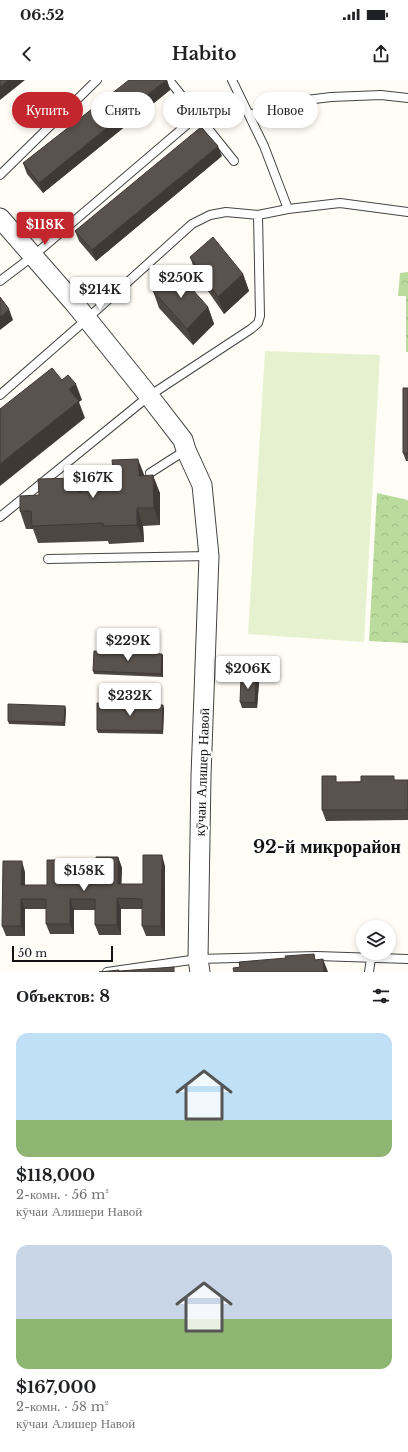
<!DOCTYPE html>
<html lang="ru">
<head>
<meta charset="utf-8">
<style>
  :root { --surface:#fff; --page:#f2f2f2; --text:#202124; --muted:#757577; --accent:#c4262e }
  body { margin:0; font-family:"Libre Baskerville",serif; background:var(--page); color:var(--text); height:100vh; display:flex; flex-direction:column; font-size:15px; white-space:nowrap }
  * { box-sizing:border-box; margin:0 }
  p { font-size:13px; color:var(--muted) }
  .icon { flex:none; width:22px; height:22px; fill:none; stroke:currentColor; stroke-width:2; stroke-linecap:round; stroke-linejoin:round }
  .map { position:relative; height:892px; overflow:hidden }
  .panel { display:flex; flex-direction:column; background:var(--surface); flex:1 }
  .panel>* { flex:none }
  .top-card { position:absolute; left:12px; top:12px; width:384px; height:36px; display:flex; gap:8px }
  .buttons { position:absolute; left:356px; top:840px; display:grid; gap:8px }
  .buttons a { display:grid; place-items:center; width:40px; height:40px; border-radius:50%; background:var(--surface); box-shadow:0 2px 6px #0003; font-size:20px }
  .scale { position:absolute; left:12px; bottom:10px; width:101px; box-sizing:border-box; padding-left:4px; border:2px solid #111; border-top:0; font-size:11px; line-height:14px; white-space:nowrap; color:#111; -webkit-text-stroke:3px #fff; paint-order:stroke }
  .price { position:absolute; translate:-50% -34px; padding:0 9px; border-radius:4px; background:#fff; color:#222; font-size:13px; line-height:26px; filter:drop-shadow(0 1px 2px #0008) }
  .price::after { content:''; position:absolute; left:50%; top:24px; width:12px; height:9px; margin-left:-6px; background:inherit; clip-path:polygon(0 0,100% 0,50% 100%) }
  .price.on { background:var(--accent); color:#fff }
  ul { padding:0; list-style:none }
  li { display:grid; align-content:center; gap:8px; height:212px; padding:0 16px }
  li span { display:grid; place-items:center; height:124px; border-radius:12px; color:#555 }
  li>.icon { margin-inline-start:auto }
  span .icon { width:72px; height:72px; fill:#fffc; stroke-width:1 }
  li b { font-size:17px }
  h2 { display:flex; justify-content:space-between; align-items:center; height:48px; padding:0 16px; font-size:17px }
  .tag { padding:0 14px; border-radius:18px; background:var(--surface); box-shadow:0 2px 6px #0003; font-size:14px; line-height:36px }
  .tag.on { background:var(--accent); color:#fff }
  .status { display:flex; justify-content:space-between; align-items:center; height:28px; padding:0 20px; background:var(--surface); direction:ltr }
  .status svg { height:11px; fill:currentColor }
  header { display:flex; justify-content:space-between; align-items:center; height:52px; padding:0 16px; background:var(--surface); font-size:18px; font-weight:700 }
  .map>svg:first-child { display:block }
</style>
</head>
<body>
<div class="status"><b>06:52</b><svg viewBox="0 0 49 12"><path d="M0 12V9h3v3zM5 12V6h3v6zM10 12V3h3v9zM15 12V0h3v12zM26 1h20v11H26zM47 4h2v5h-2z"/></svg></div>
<header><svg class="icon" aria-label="back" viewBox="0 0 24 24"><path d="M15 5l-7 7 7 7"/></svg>Habito<svg class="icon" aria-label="share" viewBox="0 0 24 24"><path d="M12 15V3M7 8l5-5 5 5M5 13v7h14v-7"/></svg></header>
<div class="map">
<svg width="408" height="892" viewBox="0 0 408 892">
  <defs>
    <pattern id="forest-crowns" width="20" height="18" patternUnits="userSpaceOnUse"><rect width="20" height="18" fill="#b9dc9c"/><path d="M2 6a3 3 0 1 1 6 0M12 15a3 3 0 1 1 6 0" fill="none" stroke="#9ebc85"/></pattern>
  </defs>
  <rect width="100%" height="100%" fill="#fffdf5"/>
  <path fill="url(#forest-crowns)" d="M408 192V272H406V216H398L400 193Z
    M377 413 408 420V563L369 561Z"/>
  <path fill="#e6f2cf" d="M265 271 380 275 364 562 248 554Z"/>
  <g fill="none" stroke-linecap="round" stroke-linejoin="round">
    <defs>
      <path id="service" d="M169 0 234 81
        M232 0 264 66 288 129 340 123 408 132
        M249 35 290 22 331 17 381 15 408 18
        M0 95 97 0
        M0 201 33 176 197 36
        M0 315 79 246 192 144 210 135 226 132 258 135 288 129
        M150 393 186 370
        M0 437 149 316 251 249 258 243 260 236 258 135
        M48 479 209 476
        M107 892 198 879 317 876 408 879
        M369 892 371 878"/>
      <path id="tertiary" d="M0 138 75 224 149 316 183 360 186 370 202 405 209 476 201 696 198 879 200 892"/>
    </defs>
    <use href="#service" stroke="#444" stroke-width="10"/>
    <use href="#tertiary" stroke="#444" stroke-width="21"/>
    <use href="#service" stroke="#fff" stroke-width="8"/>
    <use href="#tertiary" stroke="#fff" stroke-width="19"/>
  </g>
  <path fill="#4d4742" d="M167 0 170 10 43 113 27 94 23 83Z
    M222 76 96 181 79 161 75 151Z
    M190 177 243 194 249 211 224 234 196 194Z
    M153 211 208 227 214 244 193 265 159 228Z
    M408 308V381H406L403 373Z
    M144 396 160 413V445L143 446 144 462 109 464 108 461 38 463 33 449H26L20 431 39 415 77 398 82 412 102 411Z
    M162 574 163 576V597L94 594 93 591Z
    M256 597 259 603 257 628H242L240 622Z
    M164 628 163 654 98 653 97 650Z
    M66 629 65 646 9 644 8 641Z
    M396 700H408V740L326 741 322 730 339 702Z
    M118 777 122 788 121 804H143L165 786V856H146L142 846V829H121V855H99L95 845V830H74V854H50L46 844V829H25V856H6L2 846 25 792V805H47L70 780 74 790V804H96Z"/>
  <path fill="#3f3936" d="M8 0H25L0 20V7Z
    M167 0 170 10 43 113 39 103Z
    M218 66 222 76 96 181 92 170Z
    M243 194 249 211 224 234 218 217Z
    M208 227 214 244 193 265 187 249Z
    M9 229 13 240 0 250V237Z
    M76 304 82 320 79 322 85 338 0 406V384L69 309Z
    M138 379 145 397 139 396Z
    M153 395 160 413V445L154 428Z
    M77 398 84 415 78 412Z
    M137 428 143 446 144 462 137 445Z
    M162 574 163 576V597L161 594Z
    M256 597 259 603 257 628 255 623Z
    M163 625 164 628 163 654 162 651Z
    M65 626 66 629 65 646 64 643Z
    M162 775 165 786V856L161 846Z
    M118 777 122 788 121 815 118 804Z
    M70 780 74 790V815L70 804Z
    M22 781 25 792V815L21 805Z
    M117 818 121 829V855L117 845Z
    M21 819 25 829V856L21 846Z
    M70 819 74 830V854L70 844Z
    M323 879 328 892H324Z"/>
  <path fill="#5a524d" stroke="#3f3936" d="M0 0H8L0 7Z
    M129 0H166L39 103 23 83Z
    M201 47 218 66 92 170 75 151Z
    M213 157 243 194 218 217 190 177Z
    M175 190 208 227 187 249 153 211Z
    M0 217 9 229 0 237Z
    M52 288 62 300 68 295 76 304 69 309 79 321 0 384V329Z
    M403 308H408V373H403Z
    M138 379 139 396 153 395 154 428H137V445L103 446V443L32 446 31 431H20V416L39 415 38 399 77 398 78 412 102 411 101 391 113 390 112 380Z
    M94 571 162 574 161 594 93 591Z
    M241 596 256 597 255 623 240 622Z
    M97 623 163 625 162 651 97 650Z
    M8 624 65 626 64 643 8 641Z
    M322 696H336V702H361V696H394V700H408V730H322Z
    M143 775H162L161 846H142V819L117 818V845H95V819H70V844H46V819H21V846H2L3 781H22L21 805H47V780H70V804H96V777H118V804H143Z
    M314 874 315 880 323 879 324 892H234L233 888 240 887 239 882 286 878 285 876Z
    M174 887V892H99L119 890V891Z"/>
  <g text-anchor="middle" stroke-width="4" stroke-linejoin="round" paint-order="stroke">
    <g font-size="14" fill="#111" stroke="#fff">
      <text transform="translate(202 692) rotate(-88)" y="5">кӯчаи Алишер Навоӣ</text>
    </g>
    <g font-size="18" font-weight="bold" fill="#111" stroke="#fff">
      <text x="327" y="773">92-й микрорайон</text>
    </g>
  </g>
</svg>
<div class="buttons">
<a><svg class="icon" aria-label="layers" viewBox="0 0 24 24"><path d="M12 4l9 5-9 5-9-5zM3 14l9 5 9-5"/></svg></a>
</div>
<div class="scale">50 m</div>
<b class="price on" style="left:45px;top:166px">$118K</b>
<b class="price" style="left:181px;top:219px">$250K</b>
<b class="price" style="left:100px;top:231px">$214K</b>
<b class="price" style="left:93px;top:419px">$167K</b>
<b class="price" style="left:128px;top:582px">$229K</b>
<b class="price" style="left:248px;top:610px">$206K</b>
<b class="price" style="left:130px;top:637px">$232K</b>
<b class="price" style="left:84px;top:812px">$158K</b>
<div class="top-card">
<a class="tag on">Купить</a>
<a class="tag">Снять</a>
<a class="tag">Фильтры</a>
<a class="tag">Новое</a>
</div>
</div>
<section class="panel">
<h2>Объектов: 8<svg class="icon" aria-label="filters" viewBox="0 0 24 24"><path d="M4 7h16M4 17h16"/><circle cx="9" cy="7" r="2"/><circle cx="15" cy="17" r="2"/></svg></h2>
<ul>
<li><span style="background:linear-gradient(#bfe0f5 70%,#8fb573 0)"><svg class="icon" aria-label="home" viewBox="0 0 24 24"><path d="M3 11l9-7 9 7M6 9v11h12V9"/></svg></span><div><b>$118,000</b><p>2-комн. · 56 m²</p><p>кӯчаи Алишери Навоӣ</p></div></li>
<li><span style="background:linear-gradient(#c9d6e8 60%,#8fb573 0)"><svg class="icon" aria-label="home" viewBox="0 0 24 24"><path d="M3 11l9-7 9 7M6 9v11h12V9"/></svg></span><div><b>$167,000</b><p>2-комн. · 58 m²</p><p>кӯчаи Алишер Навоӣ</p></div></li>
</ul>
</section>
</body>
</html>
